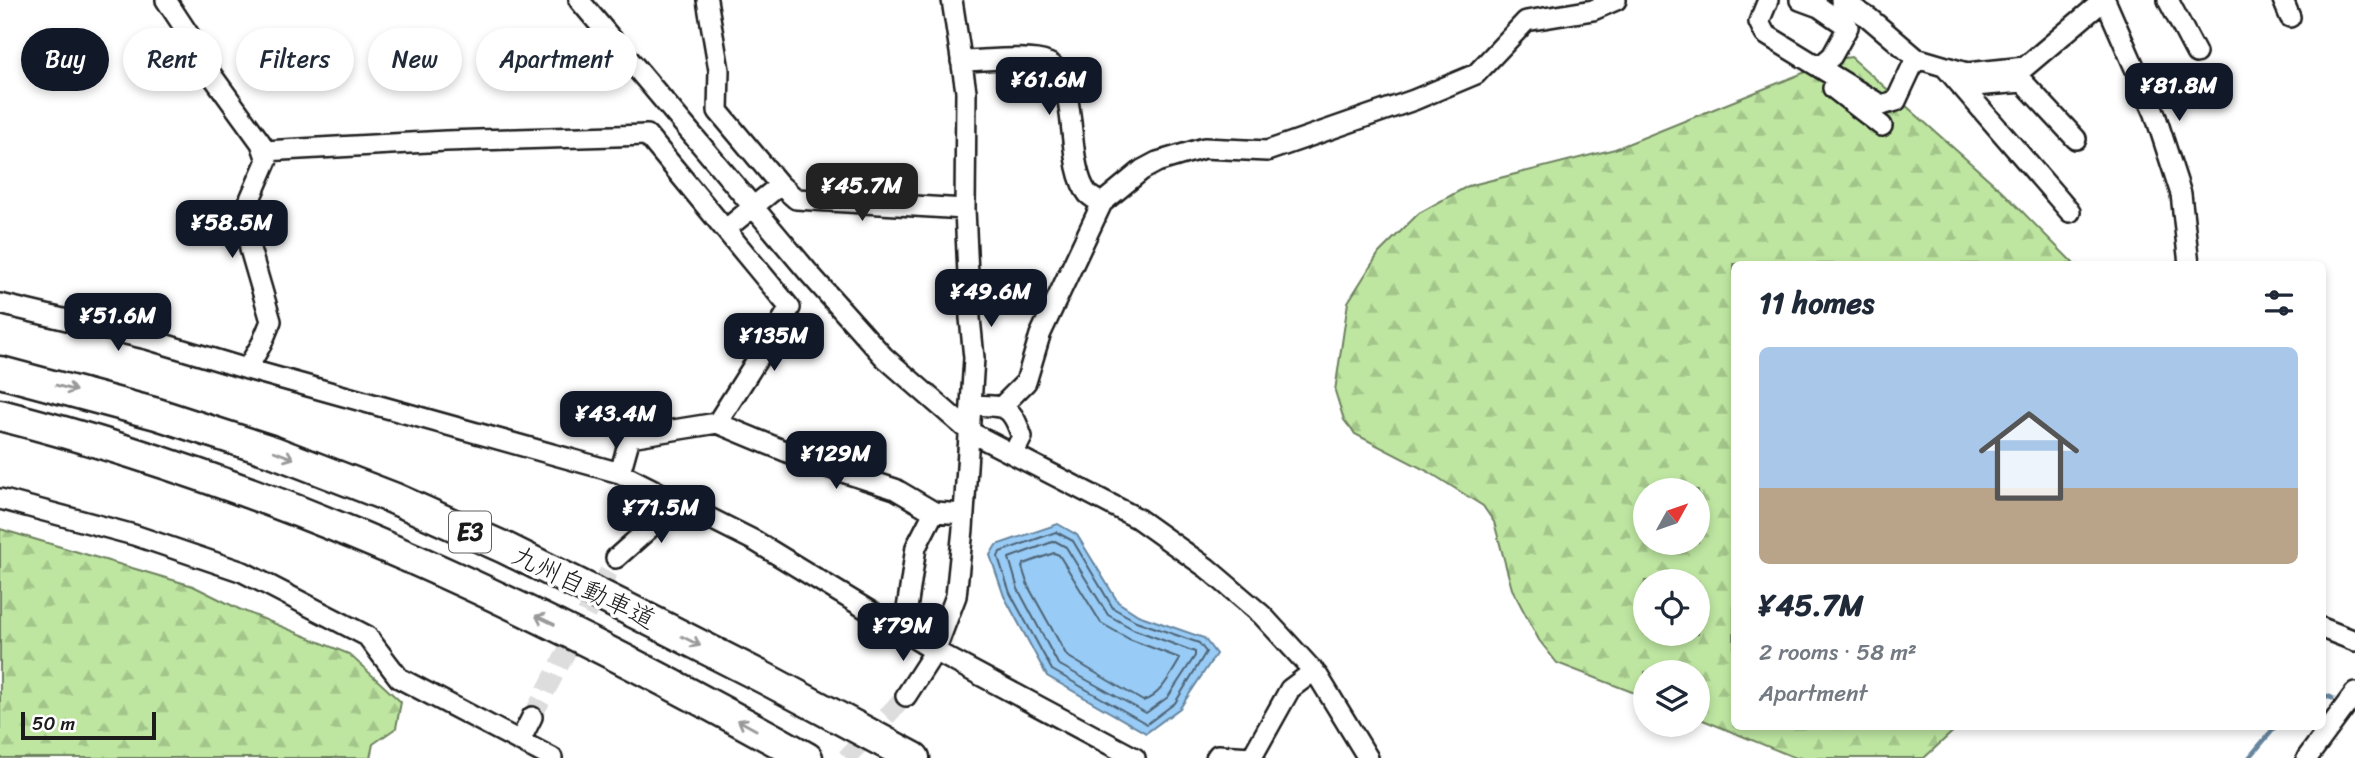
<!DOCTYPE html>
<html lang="en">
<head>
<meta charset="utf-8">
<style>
  :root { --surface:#fff; --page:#f2f2f3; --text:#1f2937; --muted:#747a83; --accent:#111827 }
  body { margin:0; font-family:Sriracha,"Klee One",sans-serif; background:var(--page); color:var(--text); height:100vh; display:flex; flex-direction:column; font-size:26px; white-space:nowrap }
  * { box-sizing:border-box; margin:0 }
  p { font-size:23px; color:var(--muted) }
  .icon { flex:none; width:38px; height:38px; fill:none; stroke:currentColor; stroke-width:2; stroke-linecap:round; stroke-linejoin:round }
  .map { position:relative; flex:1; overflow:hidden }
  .sheet { position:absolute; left:1731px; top:261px; width:595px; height:469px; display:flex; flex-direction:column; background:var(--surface); border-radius:10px; box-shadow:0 4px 10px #0003 }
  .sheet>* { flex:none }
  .hud { position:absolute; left:21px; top:28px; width:665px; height:63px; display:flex; gap:14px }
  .needle { width:46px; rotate:50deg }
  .controls { position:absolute; left:1633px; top:478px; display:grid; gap:14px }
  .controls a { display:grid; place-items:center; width:77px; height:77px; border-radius:50%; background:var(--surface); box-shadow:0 4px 10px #0003; font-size:35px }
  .scale { position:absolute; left:21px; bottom:18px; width:135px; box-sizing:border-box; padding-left:7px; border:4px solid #1c1c1c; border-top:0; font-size:19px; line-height:24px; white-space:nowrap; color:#1c1c1c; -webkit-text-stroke:5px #fff; paint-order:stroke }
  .price { position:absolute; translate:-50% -60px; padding:0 16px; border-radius:14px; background:var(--accent); color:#fff; font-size:23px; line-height:46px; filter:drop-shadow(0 2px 4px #0008) }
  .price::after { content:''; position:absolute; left:50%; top:42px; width:21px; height:16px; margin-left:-10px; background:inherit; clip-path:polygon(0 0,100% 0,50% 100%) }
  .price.on { background:#222; color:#fff }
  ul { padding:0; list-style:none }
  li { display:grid; align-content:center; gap:14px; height:371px; padding:0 28px }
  li span { display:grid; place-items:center; height:217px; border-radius:10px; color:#555 }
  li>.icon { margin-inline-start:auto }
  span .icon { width:126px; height:126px; fill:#fffc; stroke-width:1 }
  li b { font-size:30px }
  h2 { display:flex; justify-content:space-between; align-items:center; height:84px; padding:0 28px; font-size:30px }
  .tag { padding:0 24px; border-radius:32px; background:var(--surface); box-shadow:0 4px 10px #0003; font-size:24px; line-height:63px }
  .tag.on { background:var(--accent); color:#fff }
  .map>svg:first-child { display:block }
</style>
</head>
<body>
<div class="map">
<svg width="2355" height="758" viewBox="0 0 2355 758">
  <defs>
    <pattern id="forest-firs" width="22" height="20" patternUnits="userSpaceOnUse" patternTransform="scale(1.75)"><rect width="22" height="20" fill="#bee6a1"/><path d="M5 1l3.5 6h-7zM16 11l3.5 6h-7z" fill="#a3c58a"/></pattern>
  </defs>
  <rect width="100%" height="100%" fill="#fff"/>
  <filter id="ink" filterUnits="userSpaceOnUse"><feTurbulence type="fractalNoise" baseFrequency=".0143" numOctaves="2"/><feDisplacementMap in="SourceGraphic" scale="14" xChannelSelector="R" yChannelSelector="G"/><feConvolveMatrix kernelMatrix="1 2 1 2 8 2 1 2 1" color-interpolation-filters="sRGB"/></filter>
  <g filter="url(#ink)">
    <path fill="url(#forest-firs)" stroke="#6d815e" stroke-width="2" fill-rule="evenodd" d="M1851 57 2002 191 2074 264H1734V726H1959L1924 758H1796L1698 718V672H1645V697L1557 663 1539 640 1512 589 1494 522 1483 506 1429 472 1355 434 1344 420 1335 391 1348 302 1379 253 1419 213 1468 186 1615 149 1838 59ZM1645 490H1698V542H1645ZM1645 581H1698V634H1645Z
      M0 529 193 586 239 609 349 654 401 702 396 728 373 744 370 758H0Z"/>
    <path fill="#98cbf5" stroke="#66859e" stroke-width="2" d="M1058 524 1077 535 1118 602 1138 615 1204 638 1216 654 1180 708 1146 733 1047 676 1004 596 990 555 996 545Z"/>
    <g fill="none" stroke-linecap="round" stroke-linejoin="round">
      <path stroke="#4e6273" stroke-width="2" d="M1056 532 1073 541 1113 608 1136 621 1199 643 1206 652 1175 703 1147 724 1052 670 1010 593 998 557 1000 552Z
        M1055 541 1066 547 1108 615 1133 629 1195 652V656L1168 697 1146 713 1058 664 1018 589 1009 558Z
        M1054 553 1059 555 1101 623 1129 639 1179 658V661C1170 676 1160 696 1143 701L1067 656 1028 586 1022 567 1024 564Z"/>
      <path stroke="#66859e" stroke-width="5" d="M2322 694 2332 698
        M2249 758 2276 726"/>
      <path stroke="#ddd" stroke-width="19" stroke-dasharray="19 10" stroke-linecap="butt" d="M532 717 616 558
        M846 758 906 696"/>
      <defs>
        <path id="minor" d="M166 0 195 44 203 63 261 143 267 160 247 206 250 249 271 321 262 343 247 369
          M579 0 808 272 884 357 970 432 1137 518 1207 568 1262 615 1318 676 1368 758
          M707 0 719 70 718 111 780 185 796 199 965 209
          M1768 0 1759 22 1765 34 1881 105 1896 101 1916 58
          M1800 0 1819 7 1848 27 1832 56 1819 67
          M1841 0 1869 18 1916 58 1967 73 2025 67 2104 0
          M2105 0 2155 114 2181 194 2189 264
          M2168 0 2196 53
          M2283 0 2290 17
          M961 61C983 61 1029 55 1048 63 1080 75 1064 165 1088 194 1091 197 1098 201 1102 203
          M1945 67 2070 212
          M1962 87 2023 82 2076 139
          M1833 88 1882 126
          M264 151 446 141 647 135 790 308 717 423 630 437 620 473
          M726 229 780 185
          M0 304 147 339 247 369 620 473 755 541 935 651 1135 758
          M971 405C1005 407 1010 402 1022 437L1013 454
          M1001 407 1026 382 1040 335 1102 203 1142 170 1157 162 1204 148 1267 151 1414 100 1476 74 1526 21 1593 10 1616 0
          M717 423 809 461 895 489 934 512 964 514
          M0 499 134 535 243 572 367 636 399 678 552 758
          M616 558 679 502
          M907 609 916 547 934 512
          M2322 628 2355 641
          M906 696 935 651 956 596 963 529 974 358 970 318 965 209 966 91 952 0
          M520 741 532 717
          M1216 758 1218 755 1252 757 1290 689 1314 671
          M2307 758 2355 693"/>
        <path id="highway" d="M0 372 157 414 274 452 393 498 505 548 628 609 766 679 914 758
          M0 415C288 488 548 613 807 758"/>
      </defs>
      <use href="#minor" stroke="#1c1c1c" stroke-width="24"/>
      <use href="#highway" stroke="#1c1c1c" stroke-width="35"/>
      <use href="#minor" stroke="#fff" stroke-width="19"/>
      <use href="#highway" stroke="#fff" stroke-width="30"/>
    </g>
    <defs><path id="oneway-shaft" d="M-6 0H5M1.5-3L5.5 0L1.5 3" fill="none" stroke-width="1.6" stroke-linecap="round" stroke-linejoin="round" transform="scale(1.75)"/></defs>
    <g stroke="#999">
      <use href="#oneway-shaft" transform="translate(66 388) rotate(16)"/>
      <use href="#oneway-shaft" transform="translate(284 455) rotate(21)"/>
      <use href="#oneway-shaft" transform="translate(545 620) rotate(-154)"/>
      <use href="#oneway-shaft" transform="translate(691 641) rotate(27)"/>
      <use href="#oneway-shaft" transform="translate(747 725) rotate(-151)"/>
    </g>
  </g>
  <g text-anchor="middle" stroke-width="7" stroke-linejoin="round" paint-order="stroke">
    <rect fill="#fff" stroke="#606060" stroke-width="2" x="449" y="511.5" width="42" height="41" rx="5"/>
    <g font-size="24" font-weight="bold" fill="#1c1c1c">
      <text x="470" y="540">E3</text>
    </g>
    <g font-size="26" fill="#1c1c1c" stroke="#fff">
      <text transform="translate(584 587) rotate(26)" y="9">九州自動車道</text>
    </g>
  </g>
</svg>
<div class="controls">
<a><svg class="needle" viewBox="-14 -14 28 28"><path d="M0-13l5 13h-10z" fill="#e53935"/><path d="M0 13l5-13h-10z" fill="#747a83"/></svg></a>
<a><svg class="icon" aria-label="locate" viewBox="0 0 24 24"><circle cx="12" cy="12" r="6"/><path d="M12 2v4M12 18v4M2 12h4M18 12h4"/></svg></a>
<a><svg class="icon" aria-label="layers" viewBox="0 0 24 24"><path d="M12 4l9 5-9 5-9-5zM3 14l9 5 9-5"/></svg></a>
</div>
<div class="scale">50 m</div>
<b class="price" style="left:1049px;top:117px">¥61.6M</b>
<b class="price" style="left:2179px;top:123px">¥81.8M</b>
<b class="price on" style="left:862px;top:223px">¥45.7M</b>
<b class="price" style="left:232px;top:260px">¥58.5M</b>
<b class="price" style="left:991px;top:329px">¥49.6M</b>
<b class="price" style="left:118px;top:353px">¥51.6M</b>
<b class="price" style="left:774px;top:373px">¥135M</b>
<b class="price" style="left:616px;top:451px">¥43.4M</b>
<b class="price" style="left:836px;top:491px">¥129M</b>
<b class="price" style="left:661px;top:545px">¥71.5M</b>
<b class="price" style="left:903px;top:663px">¥79M</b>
<div class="hud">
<a class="tag on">Buy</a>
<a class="tag">Rent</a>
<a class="tag">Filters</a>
<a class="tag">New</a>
<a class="tag">Apartment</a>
</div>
<section class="sheet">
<h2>11 homes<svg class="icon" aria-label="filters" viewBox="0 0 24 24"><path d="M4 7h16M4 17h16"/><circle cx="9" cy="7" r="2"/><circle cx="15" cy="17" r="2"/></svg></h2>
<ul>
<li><span style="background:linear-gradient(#a9c7e8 65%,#b9a48a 0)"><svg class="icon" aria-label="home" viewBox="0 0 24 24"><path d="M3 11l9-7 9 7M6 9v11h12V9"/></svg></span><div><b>¥45.7M</b><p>2 rooms · 58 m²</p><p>Apartment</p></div></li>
</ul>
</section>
</div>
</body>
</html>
